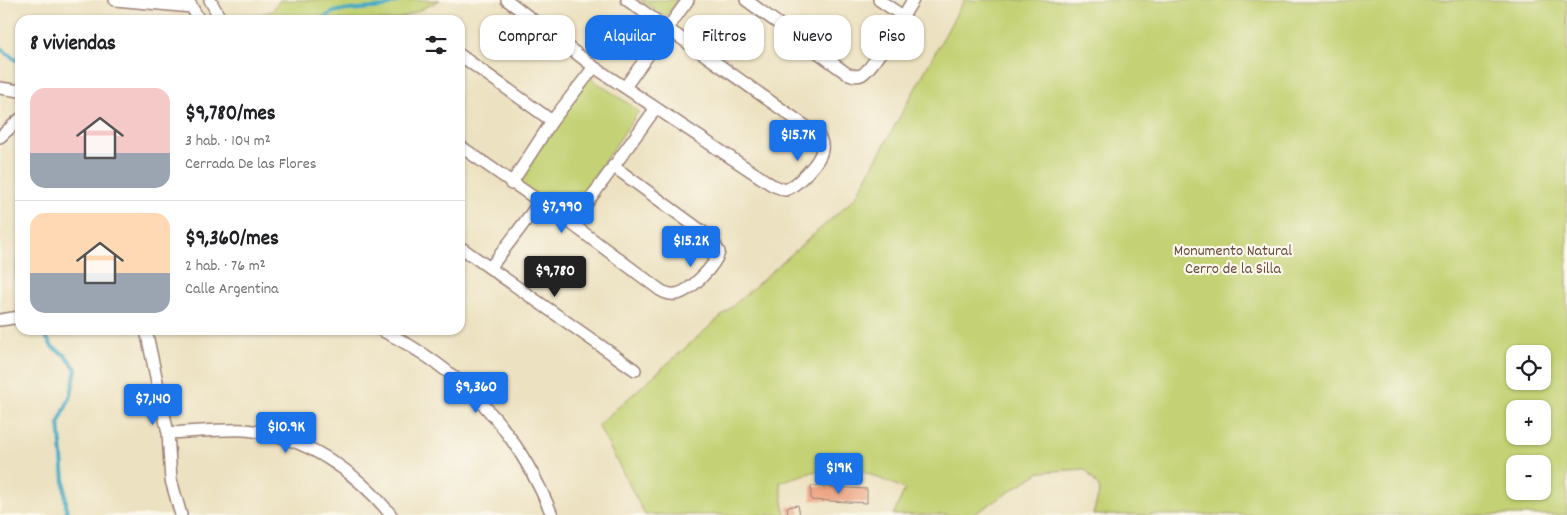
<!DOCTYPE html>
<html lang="es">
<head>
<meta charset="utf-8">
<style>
  :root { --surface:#fff; --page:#f2f2f2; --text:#202124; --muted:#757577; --line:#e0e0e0; --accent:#1a73e8 }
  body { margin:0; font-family:Dekko,sans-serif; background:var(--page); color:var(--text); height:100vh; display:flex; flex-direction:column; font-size:19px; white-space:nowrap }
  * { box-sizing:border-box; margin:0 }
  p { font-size:16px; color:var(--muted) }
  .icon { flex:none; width:28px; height:28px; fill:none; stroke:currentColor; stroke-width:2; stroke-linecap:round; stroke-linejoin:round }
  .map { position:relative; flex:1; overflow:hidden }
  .side { position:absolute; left:15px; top:15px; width:450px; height:320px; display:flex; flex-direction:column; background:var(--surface); border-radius:15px; box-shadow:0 1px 4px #0004 }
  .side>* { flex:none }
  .top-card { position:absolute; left:480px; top:15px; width:475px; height:45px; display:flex; gap:10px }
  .tools { position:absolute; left:1506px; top:345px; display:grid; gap:10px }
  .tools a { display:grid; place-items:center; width:45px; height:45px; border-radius:10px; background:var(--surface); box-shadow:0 1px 4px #0004; font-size:25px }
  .price { position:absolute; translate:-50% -42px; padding:0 11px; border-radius:5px; background:var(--accent); color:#fff; font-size:16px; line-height:32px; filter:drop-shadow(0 1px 2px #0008) }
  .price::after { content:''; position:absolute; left:50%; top:30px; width:15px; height:11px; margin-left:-8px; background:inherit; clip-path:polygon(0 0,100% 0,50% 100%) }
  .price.selected { background:#222; color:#fff }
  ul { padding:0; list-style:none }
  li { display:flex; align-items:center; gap:15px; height:125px; padding:0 15px }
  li+li { border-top:1px solid var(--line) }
  li span { display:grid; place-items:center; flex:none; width:140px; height:100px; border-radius:15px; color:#555 }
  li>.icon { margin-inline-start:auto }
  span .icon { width:60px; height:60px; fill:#fffc; stroke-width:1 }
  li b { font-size:21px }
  h2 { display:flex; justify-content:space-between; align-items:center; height:60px; padding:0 15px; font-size:21px }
  .tag { padding:0 18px; border-radius:15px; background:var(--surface); box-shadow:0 1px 4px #0004; font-size:18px; line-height:45px }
  .tag.selected { background:var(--accent); color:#fff }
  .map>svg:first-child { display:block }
</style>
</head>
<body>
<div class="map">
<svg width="1567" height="515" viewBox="0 0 1567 515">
  <rect width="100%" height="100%" fill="#fbf7ec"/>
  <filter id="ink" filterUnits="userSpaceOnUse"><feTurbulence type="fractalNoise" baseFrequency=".02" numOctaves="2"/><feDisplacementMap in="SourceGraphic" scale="10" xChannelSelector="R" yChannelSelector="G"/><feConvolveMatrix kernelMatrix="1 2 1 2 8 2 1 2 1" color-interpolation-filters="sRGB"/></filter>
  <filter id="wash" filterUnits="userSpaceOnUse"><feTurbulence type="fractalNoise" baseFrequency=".0096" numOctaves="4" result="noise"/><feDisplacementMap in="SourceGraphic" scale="20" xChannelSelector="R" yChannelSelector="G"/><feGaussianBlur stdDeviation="1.12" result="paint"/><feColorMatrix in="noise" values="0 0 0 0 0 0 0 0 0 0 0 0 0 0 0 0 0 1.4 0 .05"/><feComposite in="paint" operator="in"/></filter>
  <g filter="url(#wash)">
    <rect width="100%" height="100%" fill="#ece1c0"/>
    <path fill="#c4d274" stroke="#877850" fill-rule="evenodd" d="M280 0H440L407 16 393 20H239L272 11Z
      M640 0H678L666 16Z
      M964 0H1567V515H1093L1100 489 1085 469 1040 472 973 515H893L905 489 842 463 780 482 785 515H645L598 425 855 198ZM1515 354H1542V381H1515ZM1515 409H1542V436H1515ZM1515 464H1542V491H1515Z
      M589 77 639 111 566 217 516 182Z"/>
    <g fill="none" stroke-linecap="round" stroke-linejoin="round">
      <path stroke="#43a9c3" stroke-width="4" d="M319 20 336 11 384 7 401 0
        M0 48 20 63
        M20 257 17 276 20 281
        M42 330 52 347 65 355 76 369 71 395 59 422 67 515"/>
    </g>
    <g id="blocks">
      <path fill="#ec9f7d" d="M811 486 867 489V503L811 500Z
        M798 505 800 515H788L787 507Z"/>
    </g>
  </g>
  <g filter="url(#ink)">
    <use href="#blocks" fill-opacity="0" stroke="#9b8076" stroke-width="1"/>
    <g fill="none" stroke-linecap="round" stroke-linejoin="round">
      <defs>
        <path id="minor" d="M115 0 192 7
          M210 0 221 20
          M507 0 594 67 772 185 785 190C797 186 820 162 822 150 823 143 821 140 818 135L627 0
          M746 0 846 73C851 75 856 77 861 75 873 70 904 14 913 0
          M879 0 903 16
          M189 2 199 20
          M460 55 552 121
          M625 87 688 0
          M0 88 20 91
          M0 137 20 119
          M460 146 572 224 660 290C665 293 670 295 676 294 690 292 715 266 719 252L711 238 613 166
          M511 184 552 121 594 67
          M572 224 656 108
          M460 247 635 370
          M490 268 539 203
          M0 320 20 317
          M146 330 168 433 171 480 181 515
          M381 330C463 370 518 431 552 515
          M168 433C193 432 220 429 245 430 303 435 355 470 391 515"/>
      </defs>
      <use href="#minor" stroke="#9b8076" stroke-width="14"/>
      <use href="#minor" stroke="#fff" stroke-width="11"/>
    </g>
  </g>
  <g text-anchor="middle" stroke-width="4.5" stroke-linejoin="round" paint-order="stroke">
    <g font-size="16" fill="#684c3d" stroke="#fbf7ec">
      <text x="1233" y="255">Monumento Natural<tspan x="1233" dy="18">Cerro de la Silla</tspan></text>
    </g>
  </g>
</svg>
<div class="tools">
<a><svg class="icon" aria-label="locate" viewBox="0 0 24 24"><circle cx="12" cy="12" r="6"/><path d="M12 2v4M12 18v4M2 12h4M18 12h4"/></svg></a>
<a>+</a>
<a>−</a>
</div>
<b class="price" style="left:798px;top:162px">$15.7K</b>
<b class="price" style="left:562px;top:234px">$7,990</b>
<b class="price" style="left:691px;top:268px">$15.2K</b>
<b class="price selected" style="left:555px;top:298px">$9,780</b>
<b class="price" style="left:476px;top:414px">$9,360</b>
<b class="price" style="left:153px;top:426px">$7,140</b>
<b class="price" style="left:286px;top:454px">$10.9K</b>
<b class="price" style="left:839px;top:495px">$19K</b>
<div class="top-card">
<a class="tag">Comprar</a>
<a class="tag selected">Alquilar</a>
<a class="tag">Filtros</a>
<a class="tag">Nuevo</a>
<a class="tag">Piso</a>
</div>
<section class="side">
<h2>8 viviendas<svg class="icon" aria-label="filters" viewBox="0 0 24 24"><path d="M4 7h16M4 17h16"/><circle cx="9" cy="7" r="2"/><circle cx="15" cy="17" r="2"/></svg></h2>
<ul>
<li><span style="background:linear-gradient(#f6c9c9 65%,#9aa5b1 0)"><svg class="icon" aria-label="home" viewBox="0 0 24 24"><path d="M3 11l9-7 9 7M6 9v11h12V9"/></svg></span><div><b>$9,780/mes</b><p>3 hab. · 104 m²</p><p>Cerrada De las Flores</p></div></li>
<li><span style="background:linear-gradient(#ffd9b3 60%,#9aa5b1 0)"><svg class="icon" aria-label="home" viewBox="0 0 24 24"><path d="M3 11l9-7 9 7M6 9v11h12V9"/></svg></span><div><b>$9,360/mes</b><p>2 hab. · 76 m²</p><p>Calle Argentina</p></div></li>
</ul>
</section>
</div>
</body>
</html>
